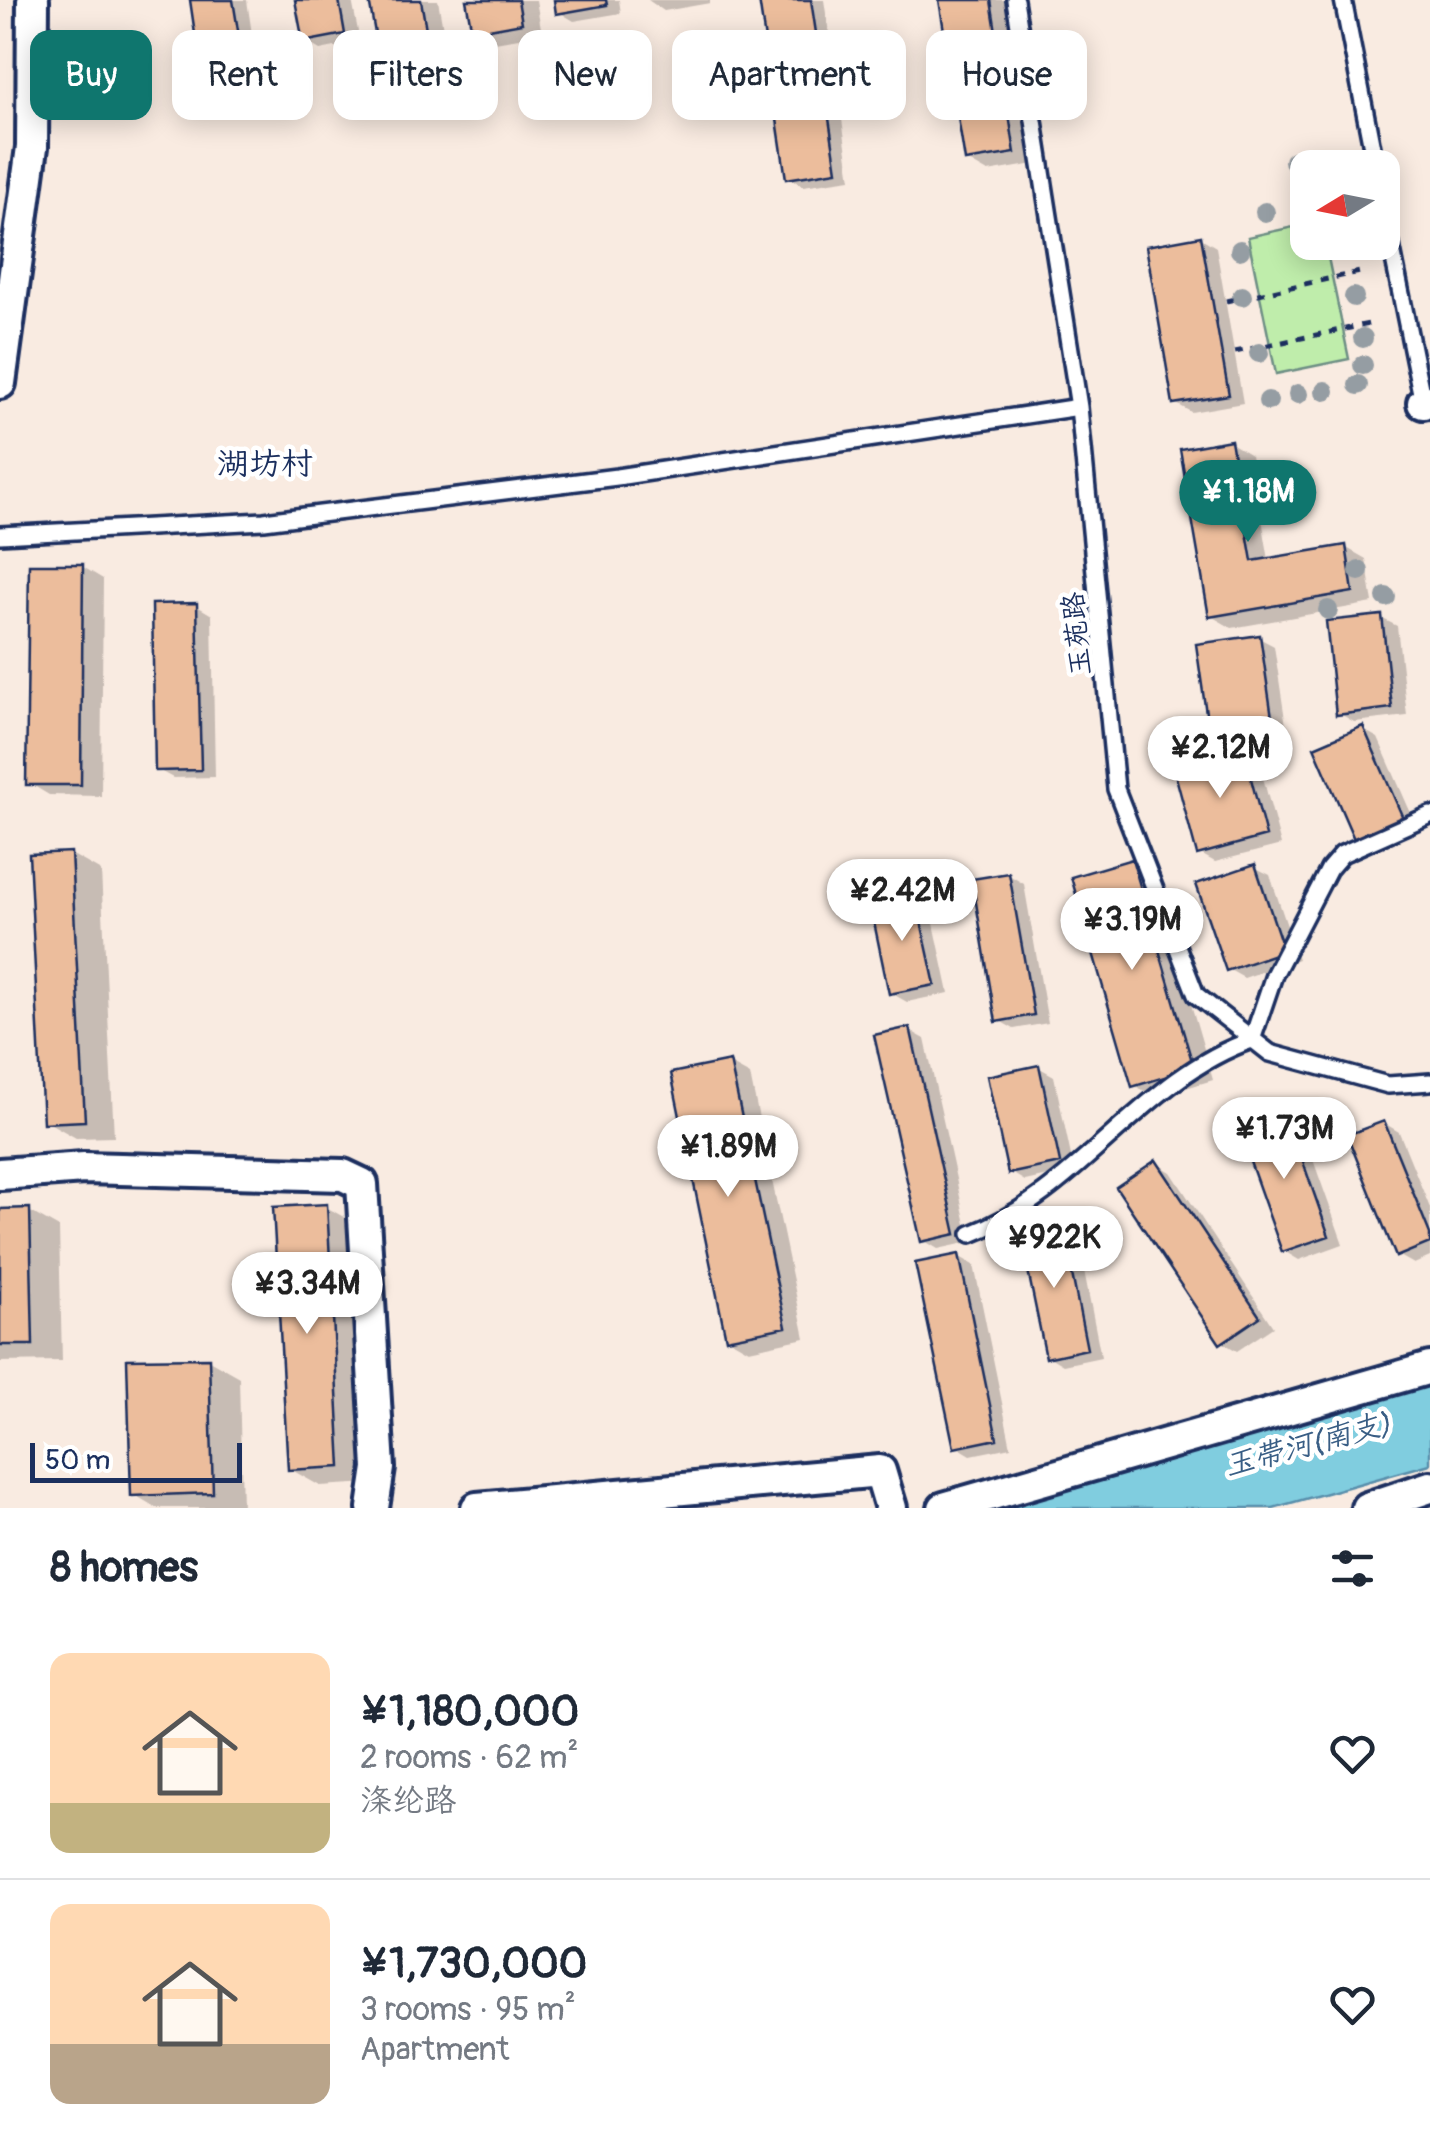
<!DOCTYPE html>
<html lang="en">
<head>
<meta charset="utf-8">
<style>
  :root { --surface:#fff; --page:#f6f6f7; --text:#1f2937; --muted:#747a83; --line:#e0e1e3; --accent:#0f766e }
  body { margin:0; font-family:Pangolin,"LXGW WenKai TC",sans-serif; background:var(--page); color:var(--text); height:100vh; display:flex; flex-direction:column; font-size:38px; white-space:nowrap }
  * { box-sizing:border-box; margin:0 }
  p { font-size:32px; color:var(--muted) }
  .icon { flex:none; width:55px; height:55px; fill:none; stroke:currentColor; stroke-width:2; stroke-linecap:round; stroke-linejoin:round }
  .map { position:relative; height:1508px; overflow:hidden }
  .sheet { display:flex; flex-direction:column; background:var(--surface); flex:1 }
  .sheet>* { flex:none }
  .banner { position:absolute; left:30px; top:30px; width:1370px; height:90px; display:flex; gap:20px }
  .needle { width:65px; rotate:260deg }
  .controls { position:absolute; left:1290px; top:150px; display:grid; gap:20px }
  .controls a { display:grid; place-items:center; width:110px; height:110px; border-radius:20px; background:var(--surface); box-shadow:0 5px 25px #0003; font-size:50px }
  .scale { position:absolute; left:30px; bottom:25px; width:212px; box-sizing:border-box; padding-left:10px; border:5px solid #1b2f5e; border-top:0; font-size:28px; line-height:35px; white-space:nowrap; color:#1b2f5e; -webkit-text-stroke:8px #fff; paint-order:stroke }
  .price { position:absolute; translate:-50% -85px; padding:0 22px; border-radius:35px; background:#fff; color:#222; font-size:32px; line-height:65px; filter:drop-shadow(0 2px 5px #0008) }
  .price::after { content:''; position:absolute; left:50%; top:60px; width:30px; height:22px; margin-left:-15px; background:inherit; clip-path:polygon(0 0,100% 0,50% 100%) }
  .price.active { background:var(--accent); color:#fff }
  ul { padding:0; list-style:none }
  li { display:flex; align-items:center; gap:30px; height:250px; padding:0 50px }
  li+li { border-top:2px solid var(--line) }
  li span { display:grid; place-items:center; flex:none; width:280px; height:200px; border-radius:20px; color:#555 }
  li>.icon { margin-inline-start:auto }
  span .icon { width:120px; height:120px; fill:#fffc; stroke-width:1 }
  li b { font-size:42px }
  h2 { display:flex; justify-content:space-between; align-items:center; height:120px; padding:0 50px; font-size:42px }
  .pill { padding:0 35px; border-radius:20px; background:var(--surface); box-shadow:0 5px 25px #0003; font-size:35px; line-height:90px }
  .pill.active { background:var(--accent); color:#fff }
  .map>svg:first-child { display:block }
</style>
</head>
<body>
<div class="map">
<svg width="1430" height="1508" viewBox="0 0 1430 1508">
  <rect width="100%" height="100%" fill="#f9ebe1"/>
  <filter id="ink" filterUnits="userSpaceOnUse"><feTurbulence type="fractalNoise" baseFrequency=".01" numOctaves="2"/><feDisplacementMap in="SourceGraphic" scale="20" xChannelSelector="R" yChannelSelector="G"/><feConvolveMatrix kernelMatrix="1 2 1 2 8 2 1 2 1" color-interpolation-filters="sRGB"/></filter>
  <g filter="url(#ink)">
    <path fill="#bfedab" stroke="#6d8e84" stroke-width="2.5" d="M1307 224 1308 242 1325 243 1349 359 1276 374 1248 237Z"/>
    <path fill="#80cddf" stroke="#588eab" stroke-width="2.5" d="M1430 1374V1464L1273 1508H987Z"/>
    <path fill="#0003" d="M192 0H247L256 62 217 69 201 60Z
      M297 0H352L360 42 320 50 305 41Z
      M371 0H438L447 52 401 60 380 48Z
      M469 0H536L542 34 495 42 474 30Z
      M557 0H619L621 13 574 21 559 12Z
      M648 0H710V3L664 11Z
      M761 0H824L851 179 803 186 788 177Z
      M942 0H1009L1035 164 988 172 967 160Z
      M1201 238 1216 247 1243 403 1191 412 1175 403Z
      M1231 443 1251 455 1269 560 1345 547 1366 559 1373 603 1232 628 1211 616Z
      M83 567 103 579 101 796 49 795 29 783Z
      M197 606 212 615 215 777 173 778 158 770Z
      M1381 618 1397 626 1407 716 1354 722 1339 713Z
      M1259 638 1274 646 1288 739 1228 748 1212 739Z
      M1362 729 1378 738 1417 827 1372 847 1356 838Z
      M1242 751 1258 759 1281 845 1215 862 1199 853Z
      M71 854 101 871 114 1137 76 1138 46 1121Z
      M1132 862 1153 873 1213 1080 1155 1097 1134 1085Z
      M1254 867 1270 875 1298 959 1244 978 1228 969Z
      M1009 875 1024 884 1048 1023 1014 1029 998 1020Z
      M915 896 930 905 949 993 907 1002 891 993Z
      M909 1030 925 1039 970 1242 938 1249 923 1240Z
      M730 1064 750 1075 805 1338 749 1350 728 1338Z
      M1038 1067 1054 1076 1074 1170 1025 1181 1010 1172Z
      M1285 1114 1300 1123 1343 1244 1299 1260 1284 1251Z
      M1384 1123 1399 1132 1430 1208V1257L1414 1264 1398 1255Z
      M1156 1163 1171 1172 1273 1327 1237 1351 1222 1342Z
      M326 1207 356 1224 371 1483 320 1486 290 1469Z
      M0 1211H29L59 1228 62 1361 0 1362Z
      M1061 1226 1077 1235 1101 1357 1063 1365 1048 1356Z
      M958 1256 974 1265 1011 1447 971 1455 956 1446Z
      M209 1360 239 1377 242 1508H157L133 1494Z"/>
    <path fill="#ecbd9c" stroke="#1b2f5e" stroke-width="2.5" d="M190 0H233L242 55 199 61Z
      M295 0H339L345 34 303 42Z
      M369 0H421L428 41 378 50Z
      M466 0H518L522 23 472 32Z
      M554 0H606L607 5 556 14Z
      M759 0H811L837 171 786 179Z
      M939 0H991L1015 153 965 161Z
      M1201 236 1229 395 1173 404 1146 246Z
      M1231 440 1252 561 1346 545 1353 592 1209 617 1180 449Z
      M29 564H83L81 785H26Z
      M197 603 201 770 155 771 152 604Z
      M1382 615 1392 708 1336 715 1326 621Z
      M1260 635 1274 731 1210 741 1196 644Z
      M1363 726 1403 818 1354 839 1314 747Z
      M1243 748 1266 836 1197 855 1173 766Z
      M71 852 85 1121 43 1123 29 854Z
      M1132 859 1194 1068 1132 1087 1071 877Z
      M1255 864 1284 951 1226 971 1196 884Z
      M1009 873 1034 1015 996 1022 972 879Z
      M915 894 935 985 889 994 870 903Z
      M910 1027 956 1234 921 1242 874 1035Z
      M730 1061 786 1327 726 1339 671 1073Z
      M1039 1065 1060 1163 1008 1174 987 1076Z
      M1285 1111 1329 1236 1282 1252 1238 1128Z
      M1384 1121 1430 1234V1243L1396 1257 1347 1135Z
      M1156 1160 1260 1317 1220 1344 1116 1187Z
      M327 1204 341 1467 288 1470 273 1207Z
      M30 1208 33 1345H0V1209Z
      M1062 1224 1087 1349 1046 1358 1020 1232Z
      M959 1254 997 1439 954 1448 915 1263Z
      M209 1358 213 1493 131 1496 127 1359Z"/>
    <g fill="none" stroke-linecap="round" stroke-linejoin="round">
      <defs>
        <path id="service" d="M1015 0 1079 407 1116 789 1196 995 1270 1053 1388 1085 1430 1082
          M1343 0 1376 168
          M1382 200 1423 403
          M0 535 264 521 617 477 1079 407
          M971 1234C1080 1192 1143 1077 1252 1040L1274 975 1329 869 1342 854 1430 815"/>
        <path id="minor" d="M0 383 32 147 33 0
          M1423 403 1430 401
          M0 1174 84 1168 343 1175 362 1184 379 1468 373 1508
          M477 1508 880 1471 891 1508
          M944 1508 1430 1368
          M1367 1508 1430 1487"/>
      </defs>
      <use href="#service" stroke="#1b2f5e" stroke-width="22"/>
      <use href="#minor" stroke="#1b2f5e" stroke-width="38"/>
      <path stroke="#1b2f5e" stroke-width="5" stroke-dasharray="8 8" stroke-linecap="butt" d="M1226 301 1360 272
        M1235 352 1369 324"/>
      <use href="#service" stroke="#fff" stroke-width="15"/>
      <use href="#minor" stroke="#fff" stroke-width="30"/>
    </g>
    <g fill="#959da3">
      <circle cx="1294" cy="161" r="10"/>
      <circle cx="1265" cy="212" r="10"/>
      <circle cx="1240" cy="250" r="10"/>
      <circle cx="1242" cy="296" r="10"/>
      <circle cx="1354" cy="297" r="10"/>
      <circle cx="1363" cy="338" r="10"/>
      <circle cx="1259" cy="353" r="10"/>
      <circle cx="1363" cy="365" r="10"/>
      <circle cx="1358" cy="385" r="10"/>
      <circle cx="1325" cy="391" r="10"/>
      <circle cx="1298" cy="394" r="10"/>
      <circle cx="1268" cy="401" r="10"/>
      <circle cx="1359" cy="571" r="10"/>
      <circle cx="1386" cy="597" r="10"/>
      <circle cx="1328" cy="610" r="10"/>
    </g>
  </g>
  <g text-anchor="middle" stroke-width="9" stroke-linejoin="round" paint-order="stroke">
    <g font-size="28" fill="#1b2f5e" stroke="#fff">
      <text transform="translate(1076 634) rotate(-96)" y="10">玉苑路</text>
    </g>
    <g font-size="30" font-style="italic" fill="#395e85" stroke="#fff">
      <text transform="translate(1307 1444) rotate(-15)" y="10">玉带河(南支)</text>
    </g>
    <g font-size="32" fill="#1b2f5e" stroke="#fff">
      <text x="265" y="474">湖坊村</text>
    </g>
  </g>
</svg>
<div class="controls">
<a><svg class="needle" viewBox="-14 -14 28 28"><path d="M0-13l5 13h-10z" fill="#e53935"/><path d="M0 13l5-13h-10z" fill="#747a83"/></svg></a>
</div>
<div class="scale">50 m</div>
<b class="price active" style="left:1248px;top:545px">¥1.18M</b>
<b class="price" style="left:1220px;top:801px">¥2.12M</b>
<b class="price" style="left:902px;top:944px">¥2.42M</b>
<b class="price" style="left:1132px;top:973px">¥3.19M</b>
<b class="price" style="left:1284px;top:1182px">¥1.73M</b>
<b class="price" style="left:728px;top:1200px">¥1.89M</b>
<b class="price" style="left:1054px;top:1291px">¥922K</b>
<b class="price" style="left:307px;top:1337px">¥3.34M</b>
<div class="banner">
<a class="pill active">Buy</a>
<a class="pill">Rent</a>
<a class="pill">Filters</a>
<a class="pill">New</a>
<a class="pill">Apartment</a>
<a class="pill">House</a>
</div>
</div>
<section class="sheet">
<h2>8 homes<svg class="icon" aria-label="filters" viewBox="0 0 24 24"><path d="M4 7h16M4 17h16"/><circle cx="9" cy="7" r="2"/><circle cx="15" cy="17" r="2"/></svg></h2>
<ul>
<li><span style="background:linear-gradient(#ffd9b3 75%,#c2b280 0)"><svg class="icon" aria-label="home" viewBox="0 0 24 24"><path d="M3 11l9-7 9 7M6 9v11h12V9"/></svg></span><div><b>¥1,180,000</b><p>2 rooms · 62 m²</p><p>涤纶路</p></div><svg class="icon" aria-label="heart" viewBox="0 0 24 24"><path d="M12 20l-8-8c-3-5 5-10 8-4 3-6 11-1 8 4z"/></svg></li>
<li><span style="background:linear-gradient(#ffd9b3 70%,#b9a48a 0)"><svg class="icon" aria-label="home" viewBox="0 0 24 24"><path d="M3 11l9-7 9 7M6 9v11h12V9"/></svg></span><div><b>¥1,730,000</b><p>3 rooms · 95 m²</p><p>Apartment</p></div><svg class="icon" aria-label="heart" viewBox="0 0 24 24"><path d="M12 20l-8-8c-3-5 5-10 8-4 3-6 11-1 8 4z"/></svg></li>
</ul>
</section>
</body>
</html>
